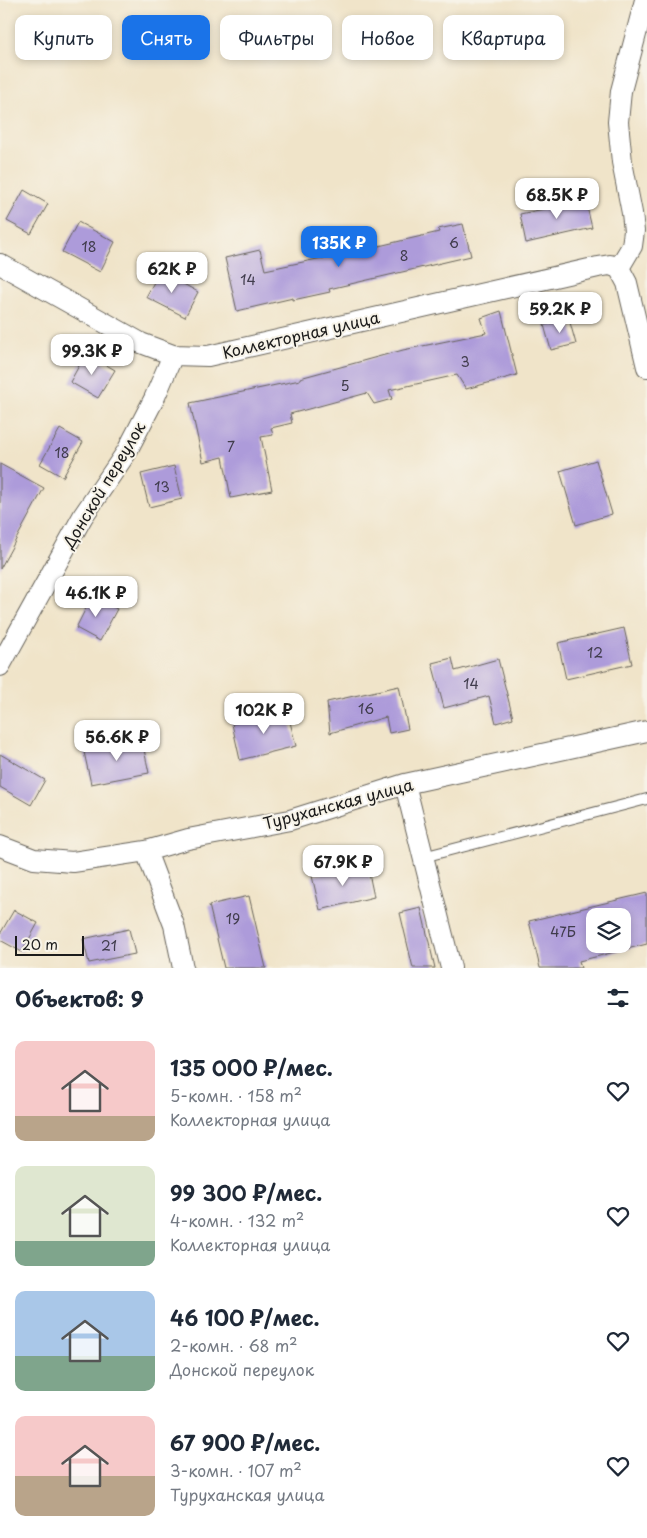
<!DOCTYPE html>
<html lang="ru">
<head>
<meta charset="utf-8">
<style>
  :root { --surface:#fff; --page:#f6f6f7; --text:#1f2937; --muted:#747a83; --accent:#1a73e8 }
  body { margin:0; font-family:"Playpen Sans",sans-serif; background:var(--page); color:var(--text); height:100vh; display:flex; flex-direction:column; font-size:19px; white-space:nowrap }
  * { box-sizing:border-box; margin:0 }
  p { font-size:16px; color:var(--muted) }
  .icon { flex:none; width:28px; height:28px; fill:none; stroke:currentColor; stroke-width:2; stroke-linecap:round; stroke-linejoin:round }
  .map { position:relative; height:968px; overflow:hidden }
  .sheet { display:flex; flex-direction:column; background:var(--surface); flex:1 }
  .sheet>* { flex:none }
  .top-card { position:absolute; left:15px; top:15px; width:618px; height:45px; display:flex; gap:10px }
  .controls { position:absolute; left:586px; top:908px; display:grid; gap:10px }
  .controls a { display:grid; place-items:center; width:45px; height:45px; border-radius:10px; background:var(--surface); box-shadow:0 2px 8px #0003; font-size:25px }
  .scale { position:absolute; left:15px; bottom:12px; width:69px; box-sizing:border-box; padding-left:5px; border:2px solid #1c1c1c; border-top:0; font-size:14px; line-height:18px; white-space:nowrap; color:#1c1c1c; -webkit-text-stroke:4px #f7f3e8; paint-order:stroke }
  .price { position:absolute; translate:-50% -42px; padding:0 11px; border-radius:10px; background:#fff; color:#222; font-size:16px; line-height:32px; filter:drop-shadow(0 1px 2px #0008) }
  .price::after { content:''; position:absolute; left:50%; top:30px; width:15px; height:11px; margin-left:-8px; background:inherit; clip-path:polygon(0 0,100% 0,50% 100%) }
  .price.active { background:var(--accent); color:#fff }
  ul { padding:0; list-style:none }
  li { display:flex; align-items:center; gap:15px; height:125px; padding:0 15px }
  li span { display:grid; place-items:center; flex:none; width:140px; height:100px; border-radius:10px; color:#555 }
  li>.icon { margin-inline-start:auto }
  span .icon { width:60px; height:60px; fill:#fffc; stroke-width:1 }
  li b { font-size:21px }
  h2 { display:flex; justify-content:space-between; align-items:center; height:60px; padding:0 15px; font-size:21px }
  .pill { padding:0 18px; border-radius:10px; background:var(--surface); box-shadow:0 2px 8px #0003; font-size:18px; line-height:45px }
  .pill.active { background:var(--accent); color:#fff }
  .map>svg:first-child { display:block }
</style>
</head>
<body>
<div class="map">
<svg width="647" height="968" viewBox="0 0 647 968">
  <rect width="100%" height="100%" fill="#f7f3e8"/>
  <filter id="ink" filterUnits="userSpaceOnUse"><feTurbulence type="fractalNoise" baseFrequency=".02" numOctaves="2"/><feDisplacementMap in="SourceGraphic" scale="10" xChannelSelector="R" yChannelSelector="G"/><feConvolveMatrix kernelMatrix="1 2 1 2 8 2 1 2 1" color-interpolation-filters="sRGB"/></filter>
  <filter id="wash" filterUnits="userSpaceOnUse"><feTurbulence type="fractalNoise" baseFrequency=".0096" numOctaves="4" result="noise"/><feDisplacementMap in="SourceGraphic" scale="20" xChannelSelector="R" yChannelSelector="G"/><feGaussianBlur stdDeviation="1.12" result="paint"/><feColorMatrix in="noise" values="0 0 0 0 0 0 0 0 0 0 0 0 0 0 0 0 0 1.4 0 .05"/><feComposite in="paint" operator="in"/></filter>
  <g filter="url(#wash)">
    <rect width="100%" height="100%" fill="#f0e4c9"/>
    <g id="blocks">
      <path fill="#ad9bda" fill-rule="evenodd" d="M24 190 48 204 31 234 7 221Z
        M584 194 592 228 526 243 520 214 563 205 561 199Z
        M78 222 115 242 100 272 62 252Z
        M463 224 471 256 329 289 330 292 293 300V298L237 311 225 258 260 250 265 270 322 258 323 259 439 232 438 229Z
        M160 271 198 292 185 317 146 297Z
        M501 311 517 375 466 389 457 375 389 390 392 399 374 404 367 393 290 414 292 423 271 428 273 435 261 437 272 490 231 498 223 457 203 462 190 403 300 380V378L403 350 486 333 481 318Z
        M569 319 576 344 551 350 544 325Z
        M86 353 115 370 98 398 70 382Z
        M60 429 83 442 63 477 40 464Z
        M596 460 612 514 576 525 560 471Z
        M0 464 44 488 0 569Z
        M174 466 182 499 149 507 141 474Z
        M92 596 117 609 100 641 76 628Z
        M624 628 632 664 566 679 558 643Z
        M452 658 455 671 498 659 513 718 496 723 489 696 444 708 432 663Z
        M399 686 408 729 389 733 386 717 330 733 327 702Z
        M287 710 296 746 240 760 232 724Z
        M142 740 149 773 91 784 84 752Z
        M0 754 45 780 31 805 0 787Z
        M367 864 374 897 320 910 312 876Z
        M647 893V944L579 961 581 968H540L529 921ZM595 916H622V944H595Z
        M249 896 266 968H224L209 905Z
        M421 908 435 968H413L400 913Z
        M14 910 38 923 22 952 0 940V934Z
        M129 929 135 954 89 963 83 939Z"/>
    </g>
  </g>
  <g filter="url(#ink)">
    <use href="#blocks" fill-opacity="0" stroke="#666259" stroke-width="1"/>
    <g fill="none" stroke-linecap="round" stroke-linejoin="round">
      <defs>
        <path id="lane" d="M423 857 647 799"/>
        <path id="street" d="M645 0 621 91 618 122 622 162 632 213 634 231 632 246 619 268 627 283 647 367
          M0 264 141 343 173 355 208 356 598 267 610 265 619 268
          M0 666 83 516 126 453 154 399 173 355
          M405 784 451 968
          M0 846 34 859 73 862 146 851 188 839 290 820 405 784 647 731
          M146 851 174 925 183 968"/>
      </defs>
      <use href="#lane" stroke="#666259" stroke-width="12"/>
      <use href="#street" stroke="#666259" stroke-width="22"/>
      <use href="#lane" stroke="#fff" stroke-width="10"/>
      <use href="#street" stroke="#fff" stroke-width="20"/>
    </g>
  </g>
  <g text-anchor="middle" stroke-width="4" stroke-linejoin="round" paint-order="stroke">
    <g font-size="14" fill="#403c4c">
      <text x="454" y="248">6</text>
      <text x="89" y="252">18</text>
      <text x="404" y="261">8</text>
      <text x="248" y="285">14</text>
      <text x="465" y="367">3</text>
      <text x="345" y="391">5</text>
      <text x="231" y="452">7</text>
      <text x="62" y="458">18</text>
      <text x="162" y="492">13</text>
      <text x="595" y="658">12</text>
      <text x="471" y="689">14</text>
      <text x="366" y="714">16</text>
      <text x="233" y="924">19</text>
      <text x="563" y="937">47Б</text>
      <text x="109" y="951">21</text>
    </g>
    <g font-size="16" fill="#1c1c1c" stroke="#f7f3e8">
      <text transform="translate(301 335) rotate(-13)" y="6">Коллекторная улица</text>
      <text transform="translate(104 485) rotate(-59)" y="6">Донской переулок</text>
      <text transform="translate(338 804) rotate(-15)" y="6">Туруханская улица</text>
    </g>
  </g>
</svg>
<div class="controls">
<a><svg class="icon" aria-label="layers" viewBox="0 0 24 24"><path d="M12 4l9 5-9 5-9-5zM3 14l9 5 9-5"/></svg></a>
</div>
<div class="scale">20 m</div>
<b class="price" style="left:557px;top:220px">68.5K ₽</b>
<b class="price active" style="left:339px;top:268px">135K ₽</b>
<b class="price" style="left:172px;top:294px">62K ₽</b>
<b class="price" style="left:560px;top:334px">59.2K ₽</b>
<b class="price" style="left:92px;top:376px">99.3K ₽</b>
<b class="price" style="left:96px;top:618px">46.1K ₽</b>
<b class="price" style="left:264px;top:735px">102K ₽</b>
<b class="price" style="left:117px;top:762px">56.6K ₽</b>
<b class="price" style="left:343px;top:887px">67.9K ₽</b>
<div class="top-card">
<a class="pill">Купить</a>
<a class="pill active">Снять</a>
<a class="pill">Фильтры</a>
<a class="pill">Новое</a>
<a class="pill">Квартира</a>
</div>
</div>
<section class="sheet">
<h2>Объектов: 9<svg class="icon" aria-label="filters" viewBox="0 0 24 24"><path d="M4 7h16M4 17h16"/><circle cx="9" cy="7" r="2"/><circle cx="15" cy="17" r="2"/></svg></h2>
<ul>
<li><span style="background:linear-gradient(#f6c9c9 75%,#b9a48a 0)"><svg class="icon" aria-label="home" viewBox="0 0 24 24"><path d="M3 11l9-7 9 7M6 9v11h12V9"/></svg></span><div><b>135 000 ₽/мес.</b><p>5-комн. · 158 m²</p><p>Коллекторная улица</p></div><svg class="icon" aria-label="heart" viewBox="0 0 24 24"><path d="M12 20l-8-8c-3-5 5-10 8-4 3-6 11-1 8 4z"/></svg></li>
<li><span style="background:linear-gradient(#dfe7d0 75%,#7fa58c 0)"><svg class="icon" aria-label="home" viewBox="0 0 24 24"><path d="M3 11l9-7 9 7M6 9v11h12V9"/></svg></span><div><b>99 300 ₽/мес.</b><p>4-комн. · 132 m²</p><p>Коллекторная улица</p></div><svg class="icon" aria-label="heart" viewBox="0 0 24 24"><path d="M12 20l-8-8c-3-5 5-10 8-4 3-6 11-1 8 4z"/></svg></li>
<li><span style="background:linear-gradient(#a9c7e8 65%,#7fa58c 0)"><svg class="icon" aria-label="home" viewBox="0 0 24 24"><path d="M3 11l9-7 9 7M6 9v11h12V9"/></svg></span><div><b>46 100 ₽/мес.</b><p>2-комн. · 68 m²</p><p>Донской переулок</p></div><svg class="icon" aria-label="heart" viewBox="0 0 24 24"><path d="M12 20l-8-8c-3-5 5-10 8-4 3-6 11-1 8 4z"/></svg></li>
<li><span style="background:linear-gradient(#f6c9c9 60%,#b9a48a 0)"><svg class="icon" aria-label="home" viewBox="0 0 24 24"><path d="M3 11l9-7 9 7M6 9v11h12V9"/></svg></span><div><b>67 900 ₽/мес.</b><p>3-комн. · 107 m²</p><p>Туруханская улица</p></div><svg class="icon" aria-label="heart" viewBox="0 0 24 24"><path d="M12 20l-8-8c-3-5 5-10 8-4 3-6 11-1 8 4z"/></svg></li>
</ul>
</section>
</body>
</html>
